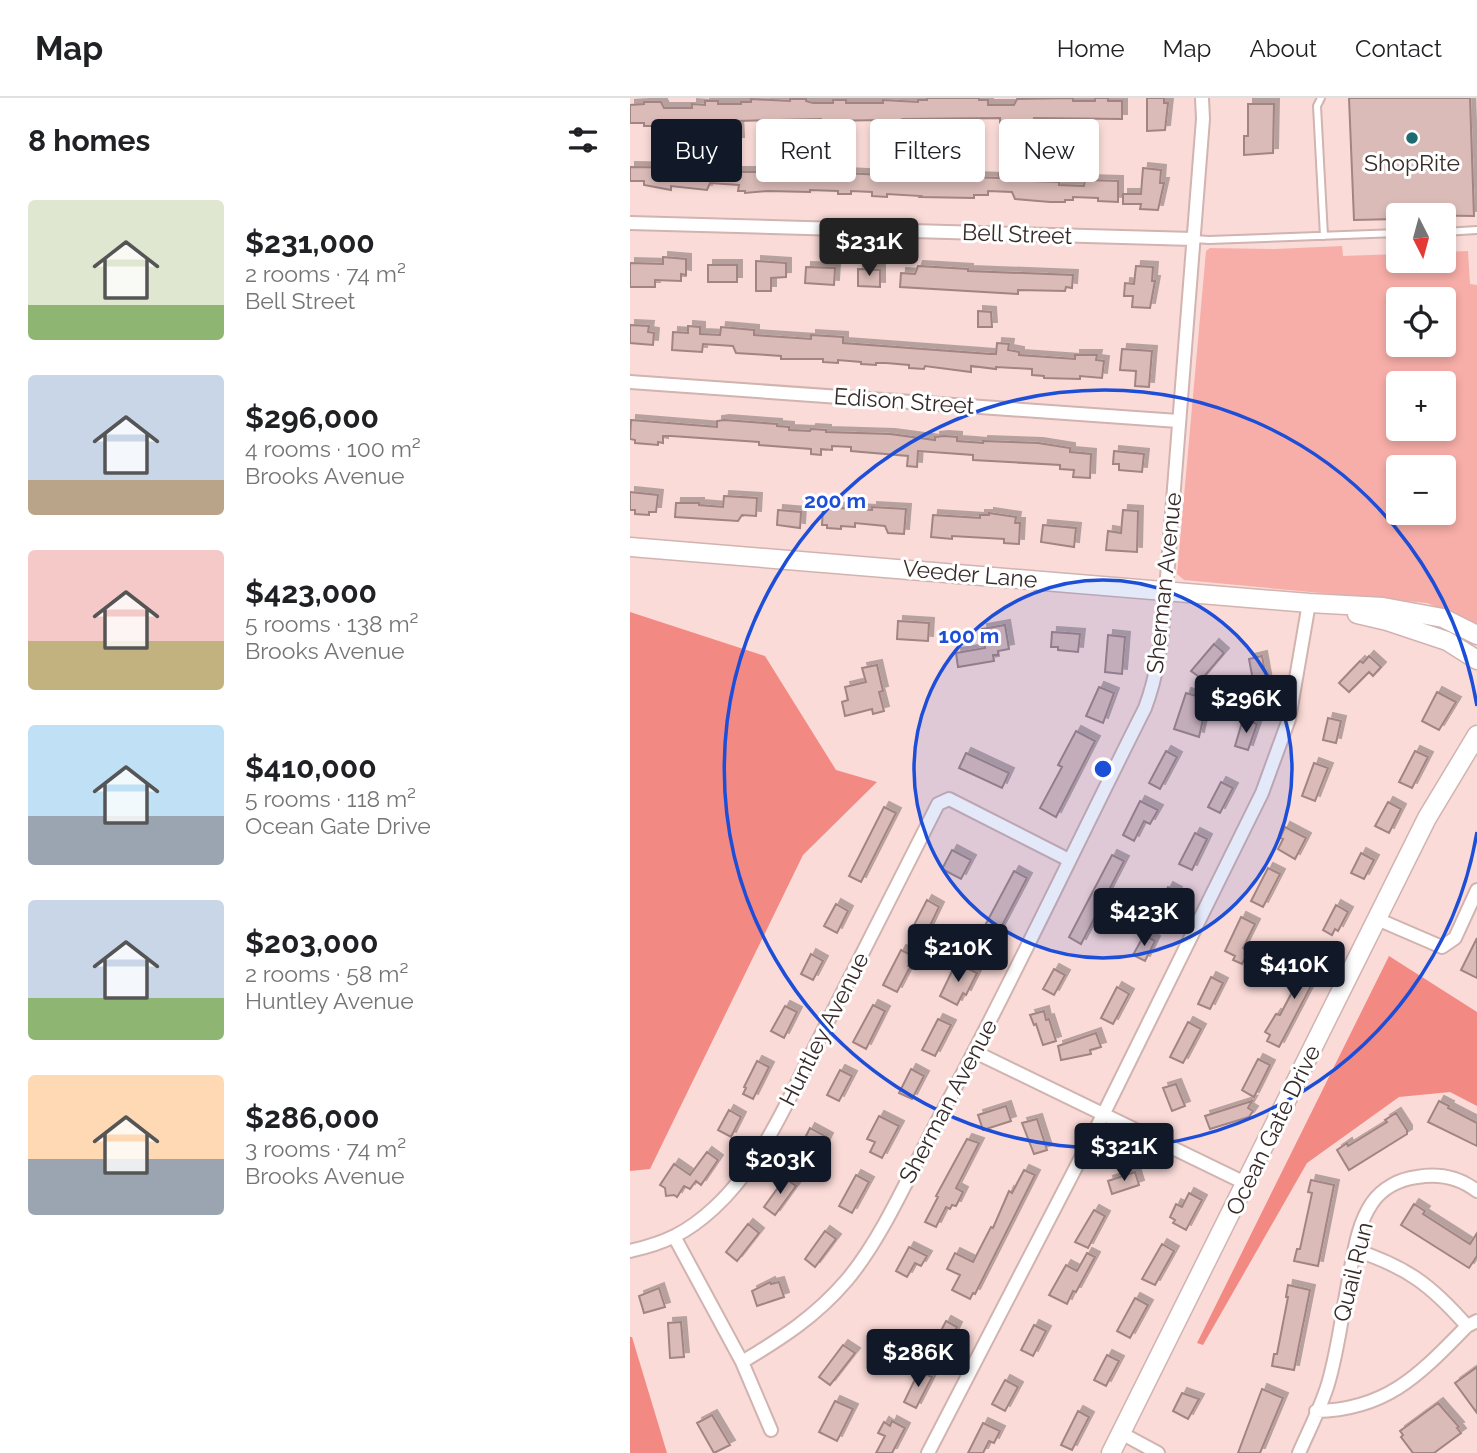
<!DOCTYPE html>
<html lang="en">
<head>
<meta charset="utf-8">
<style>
  :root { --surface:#fff; --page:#f2f2f2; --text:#202124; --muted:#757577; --line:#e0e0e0; --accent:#111827 }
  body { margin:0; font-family:Raleway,sans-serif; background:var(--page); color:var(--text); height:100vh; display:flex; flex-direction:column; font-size:26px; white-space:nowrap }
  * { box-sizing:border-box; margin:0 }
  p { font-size:23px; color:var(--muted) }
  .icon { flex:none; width:38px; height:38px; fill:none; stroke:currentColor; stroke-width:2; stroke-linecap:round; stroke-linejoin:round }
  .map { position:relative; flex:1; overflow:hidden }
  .sheet { display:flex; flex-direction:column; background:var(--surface); width:630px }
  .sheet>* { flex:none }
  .hud { position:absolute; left:21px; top:21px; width:665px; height:63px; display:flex; gap:14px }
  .needle { width:46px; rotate:174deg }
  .fabs { position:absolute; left:756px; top:105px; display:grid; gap:14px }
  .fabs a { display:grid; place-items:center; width:70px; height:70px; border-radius:7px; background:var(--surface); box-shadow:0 4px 10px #0003; font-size:35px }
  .price { position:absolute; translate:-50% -60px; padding:0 16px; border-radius:7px; background:var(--accent); color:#fff; font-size:23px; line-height:46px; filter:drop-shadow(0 2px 4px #0008) }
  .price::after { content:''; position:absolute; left:50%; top:42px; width:21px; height:16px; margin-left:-10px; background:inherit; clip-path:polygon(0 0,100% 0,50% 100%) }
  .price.current { background:#222; color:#fff }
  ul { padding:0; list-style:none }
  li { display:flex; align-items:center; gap:21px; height:175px; padding:0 28px }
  li span { display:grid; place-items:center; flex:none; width:196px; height:140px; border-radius:7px; color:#555 }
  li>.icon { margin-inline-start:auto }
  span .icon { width:84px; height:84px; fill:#fffc; stroke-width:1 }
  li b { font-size:30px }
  h2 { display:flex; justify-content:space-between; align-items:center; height:84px; padding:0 28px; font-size:30px }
  .pill { padding:0 24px; border-radius:7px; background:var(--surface); box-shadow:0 4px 10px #0003; font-size:24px; line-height:63px }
  .pill.current { background:var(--accent); color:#fff }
  header { display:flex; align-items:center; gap:42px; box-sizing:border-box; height:98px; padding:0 35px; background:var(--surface); border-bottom:2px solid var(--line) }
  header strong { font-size:33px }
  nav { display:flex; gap:38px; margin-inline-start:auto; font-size:24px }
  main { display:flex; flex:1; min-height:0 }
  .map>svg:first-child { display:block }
</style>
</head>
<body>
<header>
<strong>Map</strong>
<nav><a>Home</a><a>Map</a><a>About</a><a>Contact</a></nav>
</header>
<main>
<section class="sheet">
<h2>8 homes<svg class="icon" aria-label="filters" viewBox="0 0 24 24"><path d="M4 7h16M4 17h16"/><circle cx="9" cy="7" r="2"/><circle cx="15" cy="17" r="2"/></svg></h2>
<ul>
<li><span style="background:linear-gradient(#dfe7d0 75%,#8fb573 0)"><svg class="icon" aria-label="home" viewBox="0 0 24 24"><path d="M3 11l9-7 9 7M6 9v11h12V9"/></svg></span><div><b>$231,000</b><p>2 rooms · 74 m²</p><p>Bell Street</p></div></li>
<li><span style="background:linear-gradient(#c9d6e8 75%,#b9a48a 0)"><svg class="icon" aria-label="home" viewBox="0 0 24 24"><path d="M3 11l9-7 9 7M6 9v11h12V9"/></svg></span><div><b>$296,000</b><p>4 rooms · 100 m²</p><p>Brooks Avenue</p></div></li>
<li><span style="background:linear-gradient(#f6c9c9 65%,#c2b280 0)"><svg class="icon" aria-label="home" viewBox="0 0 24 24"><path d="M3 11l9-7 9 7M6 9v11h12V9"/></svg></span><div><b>$423,000</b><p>5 rooms · 138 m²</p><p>Brooks Avenue</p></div></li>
<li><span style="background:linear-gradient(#bfe0f5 65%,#9aa5b1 0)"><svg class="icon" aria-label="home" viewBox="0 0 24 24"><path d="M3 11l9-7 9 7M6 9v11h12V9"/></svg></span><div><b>$410,000</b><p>5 rooms · 118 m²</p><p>Ocean Gate Drive</p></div></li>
<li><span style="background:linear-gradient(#c9d6e8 70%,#8fb573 0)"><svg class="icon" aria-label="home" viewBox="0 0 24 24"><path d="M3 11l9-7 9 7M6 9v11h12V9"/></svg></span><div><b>$203,000</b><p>2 rooms · 58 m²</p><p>Huntley Avenue</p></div></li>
<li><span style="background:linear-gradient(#ffd9b3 60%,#9aa5b1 0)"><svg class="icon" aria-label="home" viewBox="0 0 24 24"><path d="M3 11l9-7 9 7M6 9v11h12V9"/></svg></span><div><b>$286,000</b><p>3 rooms · 74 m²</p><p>Brooks Avenue</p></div></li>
</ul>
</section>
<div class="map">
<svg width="847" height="1355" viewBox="0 0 847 1355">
  <defs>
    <filter id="shadow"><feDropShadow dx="5" dy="-5" stdDeviation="0" flood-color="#0004"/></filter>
  </defs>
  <rect width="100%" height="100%" fill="#fadbd8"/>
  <path fill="#f8aea8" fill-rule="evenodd" d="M712 148 713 158 768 156V163H814V154L838 153 840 186 847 187V527L797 505 554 482 547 476 576 153 580 150 645 151ZM768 201H814V247H768ZM768 285H814V331H768ZM768 369H814V415H768Z"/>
  <path fill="#f38983" d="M0 514 135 558 206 672 247 684 173 757 20 1071 0 1073Z
    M759 858 847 914V1008L820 994 769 999 677 1065 573 1247 567 1245Z
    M0 1239H2L37 1355H0Z"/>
  <path fill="#dabbb8" stroke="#a28583" stroke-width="2" filter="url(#shadow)" d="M297 0H349V2H358V7H384L387 1 443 0V3H465V0H478V3H492V21L404 20 401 32H390V25H370V20L273 21 267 23V31H253V22L191 23V21L108 23 109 44 94 45 92 24 61 25V28H14V25H0V7L14 6V4H31L34 10H62V6L75 7V3H88V6H111V4H121V1L160 3V1H176V3L183 5H203V2H216V5H253V2L288 4V2H297Z
    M517 0H534V5H538L535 32 517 33Z
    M719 0H840L844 118 768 117V121L724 122Z
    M618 6H644L643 55 614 57V38H618Z
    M325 55H340V79L369 80V76L402 77V83L429 84V87L454 88 455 82 488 83V104L468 103V100L443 99V102H435V104H420L385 101 382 94 358 93V97H344V100L290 99 291 98 257 96V99L242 98V94L221 93V96H208V93L180 92V94L138 93 115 95V93H108L109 87 80 85 77 92 41 88V92L14 87V83H0V69L62 70V67L95 68V74H192L294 79V67L325 68Z
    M513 70 531 72 530 85H534L528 112 510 111 511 106H493V96H511Z
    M33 159 56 161V177L51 176V183L25 182V189H0V165L33 166Z
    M126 163 156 165V179L141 180V193H126Z
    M78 167H107V184H78Z
    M288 168 338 171V173L443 177 442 190 436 189 435 193 388 192V196L270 189 271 175 285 176Z
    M506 168 523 169 522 183H525L520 210 502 209 503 198H494L495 185 504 186Z
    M176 169 205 170 204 187 175 185Z
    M228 171 250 172V189L228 188Z
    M348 213 361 214 362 229H348Z
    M0 227 19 228 18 234 24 235 23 247 0 245Z
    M58 228 70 229V236L90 237 91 229 124 232V237L181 241V237L213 239V245L360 256H366L367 245 379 246 378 252 389 254V257L445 261V257H467L466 262 474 263 472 280 450 278V281L414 280V278L402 277V271L366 269V271L341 268V274L295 268 294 271 279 270V267L256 265H246V267L231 266V264L208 262V265L193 264V261H151V258L106 255 103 248 73 246 72 254 42 252 43 234 58 235Z
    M492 251 522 253 519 289 505 288 506 273 490 272Z
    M1 322 87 329V323L94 322 147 326V328L159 329V332L180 333 181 331 196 332V334L260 336 305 342V339L314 338 327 339V343L353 345V343L408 345 440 350V354L461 356 460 380 443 379 444 372 430 371V367L343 362V357L288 353 287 369 277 368 278 358 221 353V349L202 348V352L191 351V357L181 356V351L129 347V344L41 338H33V345L28 344V347L5 345V342L0 341Z
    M484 353 514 356 512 374 489 372V366H483Z
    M0 394 28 397 26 414H19V417L5 416V412H0Z
    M94 398 127 400 126 418 112 417 108 423 45 419 46 405H69V407L93 409Z
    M193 409 242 412V409L276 411 274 436 258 435 255 428 225 425V429L211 428V431L197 430V427H192Z
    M148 412 171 414 170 430 147 427Z
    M493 412 508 413 507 454 476 452 478 433 491 435Z
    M359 415 386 419 385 425H390L389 446 374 445V441L322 438V441L301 439 303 417 350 420V417H359Z
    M413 427 446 430 444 449 411 444Z
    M268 523 299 525 298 543 267 541Z
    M375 527 379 551 368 553V557H363L364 563 328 569 326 555 355 550 352 531Z
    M422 534 450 536 448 554 428 552V549H421Z
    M478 537 495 539 492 576 475 574Z
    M584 546 594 555 572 581 561 573Z
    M632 558 638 591 625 593 619 561Z
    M739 558 751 569 743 578 739 574 719 594 709 585 730 563 733 565Z
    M247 567 253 593 249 594 254 613 243 616 242 611 215 618 212 604 218 602 215 589 236 584 232 570Z
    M469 589 484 595 473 625 456 618Z
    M807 594 826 604 809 632 792 623Z
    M556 595 570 599 566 609 575 612 569 639 544 631Z
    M698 620 711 623 706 645 693 642Z
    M613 621 627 626 618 652 605 648Z
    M446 633 465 643 426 719 410 710 432 669 428 667Z
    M536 653 547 659 530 691 519 685Z
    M785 653 798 659 782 690 769 684Z
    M336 655 379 675 372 690 329 670Z
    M684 665 698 670 685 703 672 698Z
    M591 684 603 690 590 715 578 709Z
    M510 703 528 712 520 726 514 723 504 743 493 737Z
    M758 704 771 711 759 735 745 728Z
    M254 709 266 715 231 784 219 778Z
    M655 729 676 740 665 761 648 751 653 741 650 740Z
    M565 735 577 741 562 772 549 766Z
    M322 752 341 762 331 781 312 771Z
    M731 755 744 762 734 781 721 775Z
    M482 757 494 763 451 846 439 839Z
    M638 770 650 776 633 809 621 803Z
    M384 773 397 780 356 858 338 848 347 832 351 835Z
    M538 789 547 794 534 820 524 816Z
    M297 802 309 809 295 838 282 831Z
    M206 806 218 813 207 835 194 828Z
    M706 807 718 814 708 833 705 831 702 837 693 832Z
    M611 819 625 826 613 850 619 853 612 866 603 862 605 858 595 853Z
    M514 837 525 843 515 863 503 857Z
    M847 840V880L831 872Z
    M271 852 283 858 278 868 280 869 267 894 253 887Z
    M181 856 193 863 183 882 171 876Z
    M677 857 693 865 649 949 637 943 640 937 635 934 646 916 650 917 670 879 667 877Z
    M326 865 347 875 336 897 333 895 327 907 310 898Z
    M424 871 435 877 424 897 413 891Z
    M581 879 593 885 580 911 568 906Z
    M487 889 499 896 483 926 471 920Z
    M243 907 255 913 236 951 223 944Z
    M155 908 167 914 154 940 141 933Z
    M414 913 416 922 419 921 426 943 413 947 406 926 404 927 400 917Z
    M308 921 321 927 305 958 292 952Z
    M558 924 571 931 553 965 540 959Z
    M466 935 471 949 460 952 461 956 431 962 428 948Z
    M628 961 640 967 624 999 612 992Z
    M127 963 139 969 123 1001 113 996 116 990 114 989Z
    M281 971 294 978 282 1001 269 995Z
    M210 972 222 978 209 1003 197 997Z
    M546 986 555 1008 542 1013 533 990Z
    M622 1003 618 1010 623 1013 619 1019 580 1031 575 1018Z
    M809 1003 819 1008 818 1010 847 1025V1048L798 1024Z
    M376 1008 381 1023 353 1032 348 1017Z
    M99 1012 111 1019 101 1039 88 1032Z
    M766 1015 777 1032V1036L719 1072 707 1052 717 1045 718 1048 757 1024 755 1022Z
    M249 1018 269 1028 252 1060 240 1054 245 1044 237 1041Z
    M407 1021 417 1052 404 1056 392 1025Z
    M180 1030 198 1040 185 1065 167 1056Z
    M337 1041 349 1045 326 1090 333 1094 326 1108 322 1107 320 1111 316 1109 306 1129 295 1124 308 1099 306 1098Z
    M77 1054 88 1062 71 1087 66 1083 60 1091 54 1088 47 1099 44 1097 36 1098 35 1090 30 1087 44 1066 60 1077Z
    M394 1072 405 1077 345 1196 343 1195 340 1201 322 1192 330 1177 317 1171 325 1155 343 1164 361 1129 363 1130 379 1093 382 1095Z
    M505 1074 509 1087 482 1096 478 1083Z
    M226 1077 239 1084 222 1115 209 1108Z
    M155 1080 166 1088 145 1117 134 1109Z
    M681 1082 704 1087 688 1168 664 1163 667 1151H670L682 1095 678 1094Z
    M559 1095 572 1102 556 1132 543 1125 545 1122 540 1119 546 1106 552 1109Z
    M784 1106 795 1113 793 1116 840 1146 847 1135V1158L839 1170 771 1127Z
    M464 1112 475 1118 458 1150 445 1144Z
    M118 1126 129 1135 107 1163 96 1154Z
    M195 1133 206 1141 185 1169 175 1161Z
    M532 1146 544 1153 525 1187 512 1181Z
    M279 1149 297 1158 291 1168 285 1165 277 1179 266 1173Z
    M457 1155 465 1159 446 1194 443 1193 437 1206 419 1197 436 1167 447 1173Z
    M140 1184 141 1186 149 1184 154 1199 127 1208 122 1193Z
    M658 1187 680 1192 664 1272 642 1268 644 1256H647L658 1199H656Z
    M29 1190 35 1209 14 1215 9 1198Z
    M505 1200 518 1207 500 1240 487 1233Z
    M316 1223 327 1229 315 1254 303 1248Z
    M51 1224 54 1259 40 1260 38 1225Z
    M404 1227 416 1233 403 1258 391 1252Z
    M213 1247 225 1255 200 1287 189 1279Z
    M477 1257 489 1263 476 1288 464 1282Z
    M847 1269V1315L825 1285Z
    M289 1273 302 1279 286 1310 274 1304Z
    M375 1282 388 1289 375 1313 362 1306Z
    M632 1291 653 1300 630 1355H608Z
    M552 1295 569 1301 558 1321 543 1313Z
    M205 1303 223 1311 207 1343 189 1334Z
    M808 1305 829 1329 827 1330 831 1335 804 1355H783L771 1339 773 1337 770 1333Z
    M448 1313 459 1319 442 1352 431 1347Z
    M82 1317 100 1347 84 1355 67 1325Z
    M262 1323 275 1330 262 1355H246L255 1338 248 1335 254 1324 260 1328Z
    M353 1325 370 1333 364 1345 359 1343 353 1355H338Z"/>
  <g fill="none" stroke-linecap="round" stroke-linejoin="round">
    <defs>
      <path id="lane" d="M691 0 687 8 694 138
        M814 134 847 132
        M563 141 579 142 768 135"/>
      <path id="street" d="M0 125 563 141
        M0 284 548 323
        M747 821 812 849 825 840 847 792
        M345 954 617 1086
        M45 1140 112 1264 141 1332
        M725 1152C777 1169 801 1187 837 1228
        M0 1153C35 1145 57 1135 84 1110 133 1065 160 997 190 939 229 861 269 784 308 706L319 701 439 762
        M112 1264C152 1240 185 1219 216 1183 252 1141 281 1073 308 1022 381 887 446 747 515 610 530 570 532 534 536 492L573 21 572 0
        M686 1313C757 1312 790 1276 837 1228L847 1223
        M491 1335 528 1355
        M298 1355 473 1017 632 695 659 621 679 505
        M669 1355C679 1332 691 1309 698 1286 709 1249 713 1208 721 1170 725 1148 729 1124 742 1105 752 1090 770 1081 787 1079 810 1075 829 1079 847 1093"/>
      <path id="secondary" d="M0 449 679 505 753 509 813 520 847 537
        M727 516 757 523 817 543 847 562
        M481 1355 797 720 847 637"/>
    </defs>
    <use href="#lane" stroke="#d1b3b0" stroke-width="10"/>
    <use href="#street" stroke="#d1b3b0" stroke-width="16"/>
    <use href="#secondary" stroke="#d1b3b0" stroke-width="21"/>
    <use href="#lane" stroke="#fff" stroke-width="6"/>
    <use href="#street" stroke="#fff" stroke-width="12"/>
    <use href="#secondary" stroke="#fff" stroke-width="18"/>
  </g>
  <circle cx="473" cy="671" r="189" fill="#1d4ed8" fill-opacity=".12"/>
  <g fill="none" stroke="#1d4ed8" stroke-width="3.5">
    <circle cx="473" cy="671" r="189"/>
    <path d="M847 734A379 379 0 1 1 847 608"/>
  </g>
  <circle fill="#1e6a71" stroke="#fff" stroke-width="2.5" cx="782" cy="40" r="7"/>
  <g text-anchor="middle" stroke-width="6" stroke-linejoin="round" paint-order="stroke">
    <g font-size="23" fill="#382c2b" stroke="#fff">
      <text x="782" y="73">ShopRite</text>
    </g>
    <g font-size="23" fill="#382c2b" stroke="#fff">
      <text transform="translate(387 136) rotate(2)" y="8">Bell Street</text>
      <text transform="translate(274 303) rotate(4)" y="8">Edison Street</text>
      <text transform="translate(340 476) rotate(5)" y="8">Veeder Lane</text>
      <text transform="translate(534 485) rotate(-84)" y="8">Sherman Avenue</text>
      <text transform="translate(194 931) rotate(-63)" y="8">Huntley Avenue</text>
      <text transform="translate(318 1003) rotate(-62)" y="8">Sherman Avenue</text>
      <text transform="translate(643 1032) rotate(-64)" y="8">Ocean Gate Drive</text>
      <text transform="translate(723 1174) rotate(-76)" y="8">Quail Run</text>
    </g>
  </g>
  <circle cx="473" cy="671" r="10" fill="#1d4ed8" stroke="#fff" stroke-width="3.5"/>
  <g font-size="21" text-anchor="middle" font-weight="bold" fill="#1d4ed8" stroke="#fff" stroke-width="6" stroke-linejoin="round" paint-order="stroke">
    <text x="205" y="410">200 m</text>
    <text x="339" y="545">100 m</text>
  </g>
</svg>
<div class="fabs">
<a><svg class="needle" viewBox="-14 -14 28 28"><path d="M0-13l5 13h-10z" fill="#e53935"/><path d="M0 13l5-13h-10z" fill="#757577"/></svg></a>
<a><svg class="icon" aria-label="locate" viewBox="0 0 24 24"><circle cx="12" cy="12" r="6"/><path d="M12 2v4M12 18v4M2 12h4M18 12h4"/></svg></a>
<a>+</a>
<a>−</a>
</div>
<b class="price current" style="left:239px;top:180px">$231K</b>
<b class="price" style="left:616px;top:637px">$296K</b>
<b class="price" style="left:514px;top:850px">$423K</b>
<b class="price" style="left:328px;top:886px">$210K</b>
<b class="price" style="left:664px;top:903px">$410K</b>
<b class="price" style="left:494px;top:1085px">$321K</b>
<b class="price" style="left:150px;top:1098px">$203K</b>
<b class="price" style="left:288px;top:1291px">$286K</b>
<div class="hud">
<a class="pill current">Buy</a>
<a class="pill">Rent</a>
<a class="pill">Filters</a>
<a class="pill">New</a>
</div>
</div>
</main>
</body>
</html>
